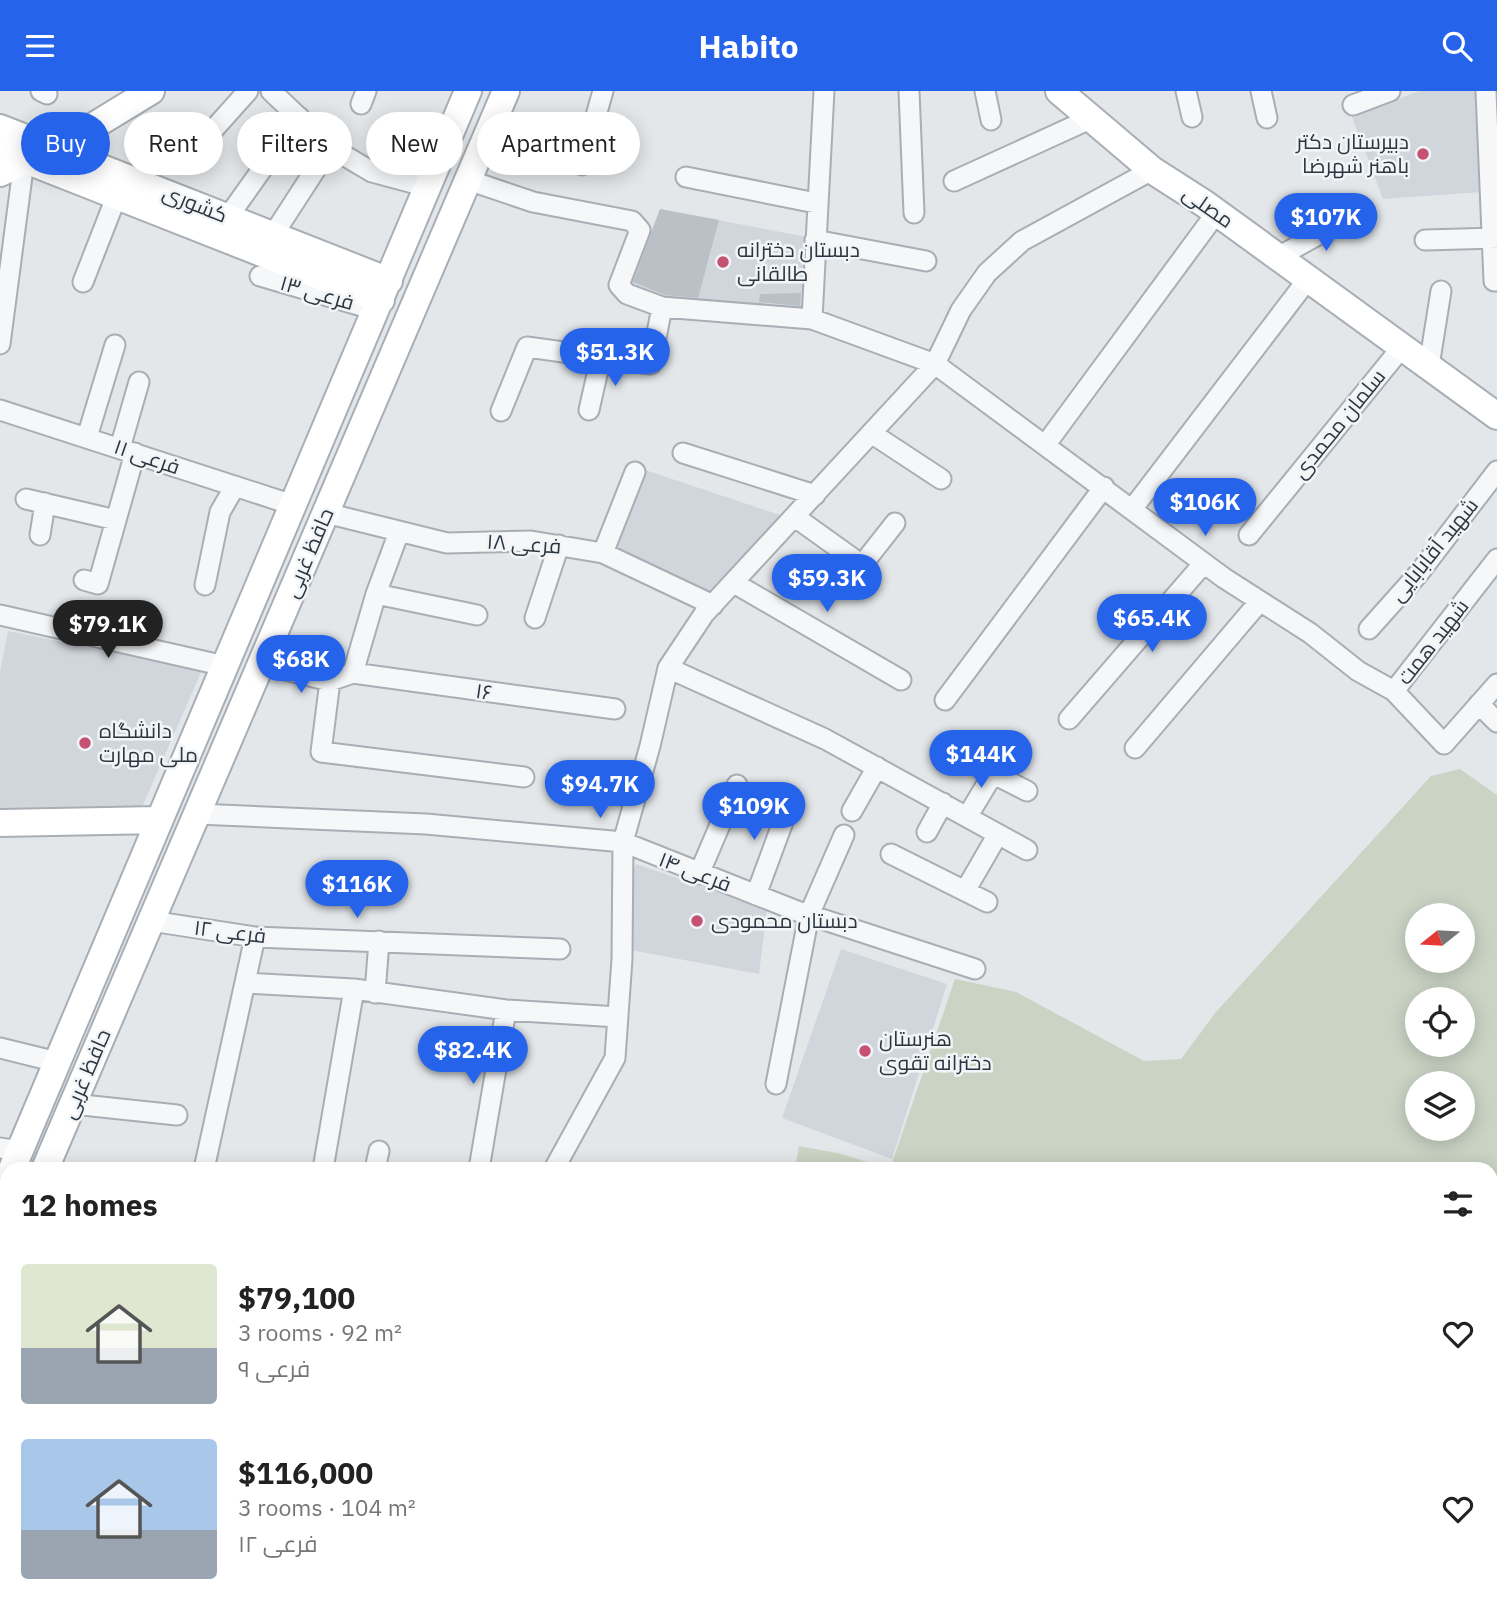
<!DOCTYPE html>
<html lang="en">
<head>
<meta charset="utf-8">
<style>
  :root { --surface:#fff; --page:#f2f2f2; --text:#222; --muted:#767676; --accent:#2563eb }
  body { margin:0; font-family:"IBM Plex Sans",Cairo,sans-serif; background:var(--page); color:var(--text); height:100vh; display:flex; flex-direction:column; font-size:26px; white-space:nowrap }
  * { box-sizing:border-box; margin:0 }
  p { font-size:23px; color:var(--muted) }
  .icon { flex:none; width:38px; height:38px; fill:none; stroke:currentColor; stroke-width:2; stroke-linecap:round; stroke-linejoin:round }
  .map { position:relative; flex:1; overflow:hidden }
  .details { position:absolute; left:0px; top:1071px; width:1498px; height:448px; display:flex; flex-direction:column; background:var(--surface); border-radius:21px 21px 0 0; box-shadow:0 4px 18px #0003 }
  .details>* { flex:none }
  .guide { position:absolute; left:21px; top:21px; width:700px; height:63px; display:flex; gap:14px }
  .needle { width:46px; rotate:252deg }
  .controls { position:absolute; left:1405px; top:812px; display:grid; gap:14px }
  .controls a { display:grid; place-items:center; width:70px; height:70px; border-radius:50%; background:var(--surface); box-shadow:0 4px 18px #0003; font-size:35px }
  .price { position:absolute; translate:-50% -60px; padding:0 16px; border-radius:24px; background:var(--accent); color:#fff; font-size:23px; line-height:46px; filter:drop-shadow(0 2px 4px #0008) }
  .price::after { content:''; position:absolute; left:50%; top:42px; width:21px; height:16px; margin-left:-10px; background:inherit; clip-path:polygon(0 0,100% 0,50% 100%) }
  .price.on { background:#222; color:#fff }
  ul { padding:0; list-style:none }
  li { display:flex; align-items:center; gap:21px; height:175px; padding:0 21px }
  li span { display:grid; place-items:center; flex:none; width:196px; height:140px; border-radius:7px; color:#555 }
  li>.icon { margin-inline-start:auto }
  span .icon { width:84px; height:84px; fill:#fffc; stroke-width:1 }
  li b { font-size:30px }
  h2 { display:flex; justify-content:space-between; align-items:center; height:84px; padding:0 21px; font-size:30px }
  .chip { padding:0 24px; border-radius:32px; background:var(--surface); box-shadow:0 4px 18px #0003; font-size:24px; line-height:63px }
  .chip.on { background:var(--accent); color:#fff }
  header { display:flex; justify-content:space-between; align-items:center; height:91px; padding:0 21px; background:var(--accent); color:#fff; font-size:32px; font-weight:700 }
  .map>svg:first-child { display:block }
</style>
</head>
<body>
<header><svg class="icon" aria-label="menu" viewBox="0 0 24 24"><path d="M4 6h16M4 12h16M4 18h16"/></svg>Habito<svg class="icon" aria-label="search" viewBox="0 0 24 24"><circle cx="10" cy="10" r="6"/><path d="M15 15l6 6"/></svg></header>
<div class="map">
<svg width="1497" height="1519" viewBox="0 0 1497 1519">
  <rect width="100%" height="100%" fill="#e3e7ea"/>
  <path fill="#d1d6dc" d="M1419 0H1478L1482 101 1383 108 1352 26Z
    M660 118 807 146 804 220 652 207 629 196Z
    M645 379 780 424 710 501 617 458Z
    M8 540 202 579 139 723 0 725V581Z
    M636 773 767 818 759 883 631 859 632 784Z
    M841 858 947 893 892 1068 782 1027Z"/>
  <path fill="#cad3c4" fill-rule="evenodd" d="M1460 678 1497 704V1519H537L538 1512H1491V1078H890L955 888 1016 901 1144 970 1181 968 1216 921 1431 685ZM1418 824H1463V870H1418ZM1418 908H1463V954H1418ZM1418 992H1463V1038H1418Z
    M799 1055 842 1063 889 1078H795Z"/>
  <path fill="#bac0c6" d="M660 118 719 129 698 207 665 204 633 191Z
    M801 202 800 215 759 211 760 203Z"/>
  <g fill="none" stroke-linecap="round" stroke-linejoin="round">
    <defs>
      <path id="street" d="M41 0 47 3
        M271 0 330 56 372 81 428 96
        M909 0 914 122
        M985 0 991 29
        M1186 0 1192 26
        M1261 0 1267 27
        M1486 0 1494 190H1497
        M361 13 366 0
        M1353 14 1390 0
        M196 58 248 0
        M582 74 603 0
        M686 86 816 112
        M468 89 533 111 632 130 640 139 619 194 627 203 662 216
        M954 90 1092 27
        M228 126 299 26
        M273 144 330 56
        M815 149 926 170
        M1425 149 1497 147
        M1278 166 1354 124
        M260 185 375 219
        M83 191 117 104
        M812 228 824 0
        M0 253 24 70
        M1429 275 1441 200
        M0 319 293 414
        M589 319 601 266
        M501 320 527 256 651 273 662 216 812 228 935 273 1224 487 1310 542 1358 580 1394 600 1444 653 1497 593
        M871 342 941 388
        M87 346 115 254
        M1046 353 1217 121
        M120 357 139 291
        M683 362 815 404
        M26 408 116 429
        M1133 417 1308 188
        M326 422 447 452 531 450 603 462 713 514
        M795 426 862 474 895 432
        M40 444 45 412
        M1249 444 1402 256
        M603 462 635 381
        M84 489 98 493 135 362
        M734 492 901 589
        M205 494 220 421 235 395
        M376 503 477 524
        M0 524 225 575
        M535 527 559 454
        M1369 538 1419 482 1497 380
        M261 573 330 590 353 582 376 503 399 441
        M668 577 825 648 1027 759
        M353 582 615 618
        M330 590 321 661 524 686
        M1394 600 1497 468
        M945 609 1104 396
        M1479 613 1497 631
        M1069 628 1204 472
        M1135 657 1260 510
        M952 662 1027 700
        M852 720 877 676
        M197 723 426 733 623 751 797 820 975 878
        M967 726 993 683
        M927 741 943 712
        M891 763 987 811
        M699 783 737 694
        M965 800 998 743
        M756 804 790 712
        M151 830 255 846 560 858
        M245 892 354 898 506 919 618 926
        M375 902 379 850
        M0 957 57 971
        M776 993 809 824 844 744
        M73 1013 177 1024
        M0 1057 20 1060
        M204 1078 255 846
        M323 1078 354 898
        M375 1078 379 1060
        M479 1078 506 919
        M554 1078 615 967 622 868 623 751 650 655 668 577 704 523 935 273 961 219 987 182 1022 150 1152 79
        M0 1444 7 1446
        M350 1512H391
        M455 1512V1519
        M242 1519 245 1512"/>
      <path id="secondary" d="M1059 0 1152 79 1205 113 1497 325
        M0 37 389 190
        M0 59 381 209
        M0 82 87 39 151 0
        M0 732 159 729
        M12 1078 468 0
        M45 1078 506 0
        M0 1106 7 1090
        M0 1182 7 1166"/>
    </defs>
    <use href="#street" stroke="#a8aeb4" stroke-width="23"/>
    <use href="#secondary" stroke="#a8aeb4" stroke-width="30"/>
    <use href="#street" stroke="#f5f7f8" stroke-width="19"/>
    <use href="#secondary" stroke="#fff" stroke-width="26"/>
  </g>
  <g fill="#c55273" stroke="#f2f5f7" stroke-width="2.5">
    <circle cx="1423" cy="63" r="7"/>
    <circle cx="723" cy="171" r="7"/>
    <circle cx="85" cy="652" r="7"/>
    <circle cx="697" cy="830" r="7"/>
    <circle cx="865" cy="960" r="7"/>
  </g>
  <g text-anchor="middle" stroke-width="5" stroke-linejoin="round" paint-order="stroke">
    <g font-size="21" fill="#2c3641" stroke="#f2f5f7" text-anchor="start">
      <text x="1409" y="58" text-anchor="end">دبیرستان دکتر<tspan x="1409" dy="24">باهنر شهرضا</tspan></text>
      <text x="737" y="166">دبستان دخترانه<tspan x="737" dy="24">طالقانی</tspan></text>
      <text x="99" y="647">دانشگاه<tspan x="99" dy="24">ملی مهارت</tspan></text>
      <text x="711" y="837">دبستان محمودی</text>
      <text x="879" y="955">هنرستان<tspan x="879" dy="24">دخترانه تقوی</tspan></text>
    </g>
    <g font-size="21" fill="#2c3641" stroke="#f2f5f7">
      <text transform="translate(195 113) rotate(22)" y="7">کشوری</text>
      <text transform="translate(1208 116) rotate(35)" y="7">مصلی</text>
      <text transform="translate(317 202) rotate(16)" y="7">فرعی ۱۳</text>
      <text transform="translate(1339 333) rotate(-51)" y="7">سلمان محمدی</text>
      <text transform="translate(147 366) rotate(19)" y="7">فرعی ۱۱</text>
      <text transform="translate(524 453) rotate(4)" y="7">فرعی ۱۸</text>
      <text transform="translate(1434 459) rotate(-51)" y="7">شهید آقابابایی</text>
      <text transform="translate(309 462) rotate(-67)" y="7">حافظ غربی</text>
      <text transform="translate(1433 551) rotate(-52)" y="7">شهید همت</text>
      <text transform="translate(484 601) rotate(8)" y="7">۱۶</text>
      <text transform="translate(695 781) rotate(21)" y="7">فرعی ۱۴</text>
      <text transform="translate(230 841) rotate(7)" y="7">فرعی ۱۲</text>
      <text transform="translate(86 983) rotate(-67)" y="7">حافظ غربی</text>
    </g>
  </g>
</svg>
<div class="controls">
<a><svg class="needle" viewBox="-14 -14 28 28"><path d="M0-13l5 13h-10z" fill="#e53935"/><path d="M0 13l5-13h-10z" fill="#767676"/></svg></a>
<a><svg class="icon" aria-label="locate" viewBox="0 0 24 24"><circle cx="12" cy="12" r="6"/><path d="M12 2v4M12 18v4M2 12h4M18 12h4"/></svg></a>
<a><svg class="icon" aria-label="layers" viewBox="0 0 24 24"><path d="M12 4l9 5-9 5-9-5zM3 14l9 5 9-5"/></svg></a>
</div>
<b class="price" style="left:1326px;top:162px">$107K</b>
<b class="price" style="left:615px;top:297px">$51.3K</b>
<b class="price" style="left:1205px;top:447px">$106K</b>
<b class="price" style="left:827px;top:523px">$59.3K</b>
<b class="price" style="left:1152px;top:563px">$65.4K</b>
<b class="price on" style="left:108px;top:569px">$79.1K</b>
<b class="price" style="left:301px;top:604px">$68K</b>
<b class="price" style="left:981px;top:699px">$144K</b>
<b class="price" style="left:600px;top:729px">$94.7K</b>
<b class="price" style="left:754px;top:751px">$109K</b>
<b class="price" style="left:357px;top:829px">$116K</b>
<b class="price" style="left:473px;top:995px">$82.4K</b>
<div class="guide">
<a class="chip on">Buy</a>
<a class="chip">Rent</a>
<a class="chip">Filters</a>
<a class="chip">New</a>
<a class="chip">Apartment</a>
</div>
<section class="details">
<h2>12 homes<svg class="icon" aria-label="filters" viewBox="0 0 24 24"><path d="M4 7h16M4 17h16"/><circle cx="9" cy="7" r="2"/><circle cx="15" cy="17" r="2"/></svg></h2>
<ul>
<li><span style="background:linear-gradient(#dfe7d0 60%,#9aa5b1 0)"><svg class="icon" aria-label="home" viewBox="0 0 24 24"><path d="M3 11l9-7 9 7M6 9v11h12V9"/></svg></span><div><b>$79,100</b><p>3 rooms · 92 m²</p><p>فرعی ۹</p></div><svg class="icon" aria-label="heart" viewBox="0 0 24 24"><path d="M12 20l-8-8c-3-5 5-10 8-4 3-6 11-1 8 4z"/></svg></li>
<li><span style="background:linear-gradient(#a9c7e8 65%,#9aa5b1 0)"><svg class="icon" aria-label="home" viewBox="0 0 24 24"><path d="M3 11l9-7 9 7M6 9v11h12V9"/></svg></span><div><b>$116,000</b><p>3 rooms · 104 m²</p><p>فرعی ۱۲</p></div><svg class="icon" aria-label="heart" viewBox="0 0 24 24"><path d="M12 20l-8-8c-3-5 5-10 8-4 3-6 11-1 8 4z"/></svg></li>
</ul>
</section>
</div>
</body>
</html>
